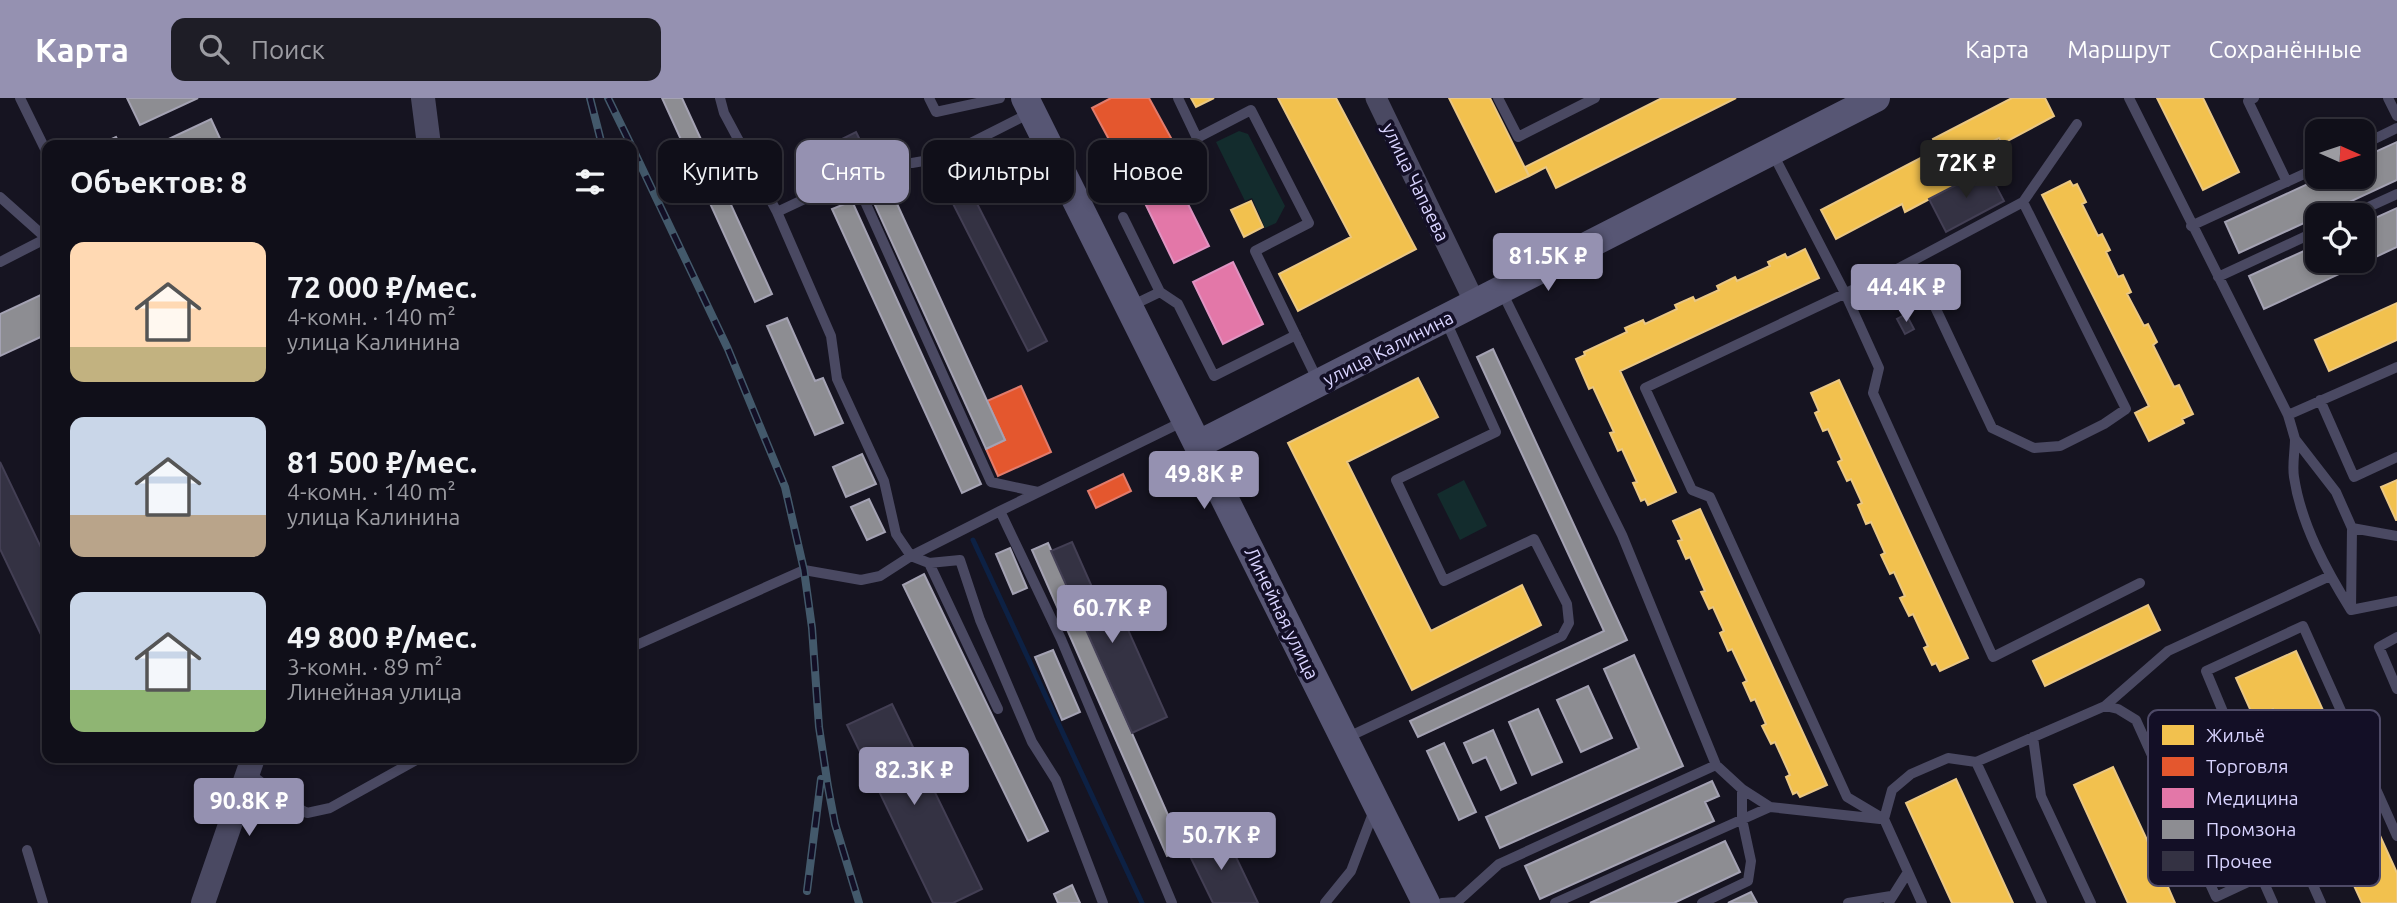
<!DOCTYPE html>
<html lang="ru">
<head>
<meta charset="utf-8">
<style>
  :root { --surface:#100f19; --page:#1e1d26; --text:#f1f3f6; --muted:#9c9ca2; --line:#302f38; --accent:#9591b1 }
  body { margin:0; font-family:Ubuntu,sans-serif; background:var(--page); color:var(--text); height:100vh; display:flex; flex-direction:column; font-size:26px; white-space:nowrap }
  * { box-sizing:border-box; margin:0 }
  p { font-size:23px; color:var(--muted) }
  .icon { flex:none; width:38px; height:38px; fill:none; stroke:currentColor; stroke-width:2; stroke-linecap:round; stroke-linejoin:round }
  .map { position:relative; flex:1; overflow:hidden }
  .panel { position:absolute; left:42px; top:42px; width:595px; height:623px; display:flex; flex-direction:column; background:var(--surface); border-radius:14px; box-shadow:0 4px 10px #0003,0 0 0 2px var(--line) }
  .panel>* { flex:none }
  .hud { position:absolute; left:658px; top:42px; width:665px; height:63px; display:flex; gap:14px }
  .needle { width:46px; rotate:93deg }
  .buttons { position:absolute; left:2305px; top:21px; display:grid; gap:14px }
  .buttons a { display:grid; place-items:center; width:70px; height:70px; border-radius:14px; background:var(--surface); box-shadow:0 4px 10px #0003,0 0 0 2px var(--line); font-size:35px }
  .price { position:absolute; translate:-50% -60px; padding:0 16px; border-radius:7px; background:var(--accent); color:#fff; font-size:23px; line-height:46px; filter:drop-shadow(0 2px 4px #0008) }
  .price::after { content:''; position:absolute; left:50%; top:42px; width:21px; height:16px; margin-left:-10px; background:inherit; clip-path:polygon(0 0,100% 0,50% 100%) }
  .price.active { background:#222; color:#fff }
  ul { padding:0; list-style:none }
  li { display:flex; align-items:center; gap:21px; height:175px; padding:0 28px }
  li span { display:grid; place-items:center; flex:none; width:196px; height:140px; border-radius:14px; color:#555 }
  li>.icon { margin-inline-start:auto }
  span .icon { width:84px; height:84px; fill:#fffc; stroke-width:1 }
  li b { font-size:30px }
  h2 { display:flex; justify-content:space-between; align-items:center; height:84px; padding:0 28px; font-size:30px }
  .tag { padding:0 24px; border-radius:14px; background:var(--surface); box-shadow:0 4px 10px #0003,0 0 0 2px var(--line); font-size:24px; line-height:63px }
  .tag.active { background:var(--accent); color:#fff }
  header { display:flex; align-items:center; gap:42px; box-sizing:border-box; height:98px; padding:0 35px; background:var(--accent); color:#fff }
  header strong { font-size:33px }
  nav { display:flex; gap:38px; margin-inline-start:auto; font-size:24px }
  .search { width:490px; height:63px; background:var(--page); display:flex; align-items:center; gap:18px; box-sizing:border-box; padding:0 24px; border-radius:14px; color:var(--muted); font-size:26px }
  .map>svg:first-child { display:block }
</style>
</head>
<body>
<header>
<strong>Карта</strong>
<div class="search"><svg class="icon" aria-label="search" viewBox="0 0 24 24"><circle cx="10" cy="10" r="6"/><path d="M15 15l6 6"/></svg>Поиск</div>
<nav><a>Карта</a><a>Маршрут</a><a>Сохранённые</a></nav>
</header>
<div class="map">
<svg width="2397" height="805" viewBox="0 0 2397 805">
  <rect width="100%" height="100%" fill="#161421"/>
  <path fill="#132c2d" d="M1239 33 1248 36 1285 108 1276 125 1265 130 1252 100 1245 103 1216 44Z
    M1464 382 1487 428 1460 442 1437 396Z"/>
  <path fill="#f2c14e" stroke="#eac783" stroke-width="2" d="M1191 0H1214L1196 9Z
    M1278 0H1336L1416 151 1298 213 1279 176 1351 139Z
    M1449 0H1490L1529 78 1496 94Z
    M1662 0H1736L1556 90 1546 69 1529 78 1525 69Z
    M2012 0H2045L2054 18 2002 46 1999 40 1946 67 1956 87 1905 114 1902 106 1836 141 1821 112 1938 51 1933 41Z
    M2157 0H2203L2239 74 2203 92Z
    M2070 83 2073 88 2077 86 2086 104 2082 106 2098 138 2102 136 2110 152 2106 154 2118 179 2123 177 2131 194 2127 196 2144 228 2148 226 2157 244 2153 247 2174 289 2179 287 2193 316 2182 321 2184 325 2149 343 2135 315 2149 308 2042 97Z
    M1251 103 1263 129 1244 139 1231 112Z
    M1805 151 1819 180 1620 273 1676 394 1648 407 1645 401 1641 403 1633 385 1637 384 1622 351 1618 353 1610 335 1614 334 1593 289 1589 291 1576 261 1585 257 1584 254 1627 234 1625 230 1643 222 1645 226 1677 211 1675 207 1693 199 1695 203 1719 192 1717 188 1735 179 1737 183 1770 168 1768 164 1785 156 1787 160Z
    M2397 205V242L2329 273 2315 242Z
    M1418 280 1438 319 1347 364 1431 533 1522 487 1541 527 1412 592 1288 345Z
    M1839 282 1968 560 1940 573 1936 565 1932 567 1924 550 1928 548 1913 516 1909 518 1900 500 1905 498 1894 474 1890 476 1881 457 1885 455 1871 424 1866 426 1858 407 1862 405 1851 381 1847 383 1838 364 1842 362 1828 331 1823 333 1815 315 1819 313 1811 295Z
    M2397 382V422H2396L2381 389Z
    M1700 411 1827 687 1800 699 1797 694 1793 696 1786 679 1790 677 1775 644 1771 646 1762 628 1766 626 1755 601 1751 603 1743 585 1747 583 1732 551 1728 553 1720 535 1724 533 1713 509 1709 511 1701 494 1705 493 1690 459 1686 461 1678 443 1682 442 1673 423Z
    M2148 507 2160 532 2045 588 2033 563Z
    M2296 553 2397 775V805H2362L2273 611 2254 620 2236 580Z
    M2113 669 2154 757 2175 805H2128L2074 687Z
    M1956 681 2013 805H1952L1906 705Z"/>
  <path fill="#e4572e" stroke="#e17c6d" stroke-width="2" d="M1111 0H1149L1176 49 1127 75 1092 10Z
    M1021 288 1051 354 998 378 986 351 1005 342 987 303Z
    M1123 376 1131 393 1096 410 1088 393Z"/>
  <path fill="#e377a8" stroke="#e093c2" stroke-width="2" d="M1176 82 1209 148 1174 165 1142 99Z
    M1233 164 1263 226 1223 246 1193 184Z"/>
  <path fill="#8d8d92" stroke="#a4a2b3" stroke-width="2" d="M127 0H198L140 27Z
    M662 0H682L772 196 755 204Z
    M211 21 223 47H156Z
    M116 39 120 47H98Z
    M2397 44V82L2239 155 2225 124 2323 79H2362V60Z
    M888 86 1005 342 986 351 869 94Z
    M852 103 981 386 962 395 832 111Z
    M2397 110V149L2264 211 2249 178 2317 147V163H2362V126Z
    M47 194V236L0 258V216Z
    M787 220 815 283 823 280 843 325 815 337 767 228Z
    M1493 251 1627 542 1418 639 1410 623 1604 533 1477 259Z
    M862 356 876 386 846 399 833 369Z
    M869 401 885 434 867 442 851 409Z
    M1048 445 1183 751 1167 758 1032 452Z
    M1010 450 1027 490 1013 496 996 456Z
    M924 476 1048 733 1028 743 903 487Z
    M1053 552 1080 614 1062 622 1035 559Z
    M1634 557 1683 668 1500 750 1486 719 1639 650 1604 571Z
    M1588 588 1612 640 1581 654 1557 602Z
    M1538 611 1562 664 1532 677 1509 624Z
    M1493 632 1516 685 1501 692 1486 659 1473 665 1464 645Z
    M1444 645 1476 714 1459 722 1427 653Z
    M1712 683 1719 698 1705 704 1714 723 1540 801 1525 768Z
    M1725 743 1740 774 1674 805H1590Z
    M1072 787 1080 805H1058L1054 796Z
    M1751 794 1757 805H1728Z"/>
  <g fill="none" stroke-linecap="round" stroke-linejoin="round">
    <path stroke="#0d2144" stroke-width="5" d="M973 442 1142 805"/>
  </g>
  <path fill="#343243" stroke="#433f54" stroke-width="2" d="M856 34 869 60 853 67 840 42Z
    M1987 71 2004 103 1946 134 1929 101Z
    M965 82 1047 243 1028 253 946 92Z
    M1906 216 1914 231 1905 236 1897 221Z
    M0 364 47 462V541L44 543 0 451Z
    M1072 444 1103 514 1117 507 1167 619 1132 635 1051 453Z
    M892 606 982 791 953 805H933L847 627Z
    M1224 734 1258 805H1213L1187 752Z"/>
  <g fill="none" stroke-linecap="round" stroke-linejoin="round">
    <path stroke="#4a4962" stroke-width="10" d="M20 0 47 55
      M720 0 724 15 777 114 831 238 837 281 884 383 896 436 911 458 929 465 960 462 980 522 1032 644 1056 682 1103 805
      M929 0 936 14 1000 0
      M1178 0 1197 40 1251 12 1309 125 1255 153 1318 283
      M1498 0 1518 39 1595 0
      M2129 0 2288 317 2295 341 2336 394 2352 430 2351 512
      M2254 0 2248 3 2287 84
      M2388 0 2397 18
      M2362 47 2397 30
      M1772 54 1845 195 1879 270 1873 295 1993 559 2140 485
      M853 77 991 384 1038 394
      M0 99 46 140
      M777 114 883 64 912 65 941 60 1032 14
      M2351 117 2397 96
      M1123 119 1160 194 1178 206 1214 278 1296 237
      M2191 128 2317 70
      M0 164 47 140
      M1901 169 1935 209 1992 330 2034 350 2060 348 2104 326 2126 311 2023 104
      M2218 179 2317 133
      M1501 192 1622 437 1716 667 1742 691 1770 709 1880 721
      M1131 208 1160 194
      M2320 302 2354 379 2397 359
      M2288 317 2397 269
      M2295 341C2295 353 2292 367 2294 379 2301 426 2326 472 2351 512
      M1000 413 1061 541 1172 805
      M2352 430 2397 438
      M929 465 998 611
      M2351 512 2397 503
      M2397 539 2379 549 2397 591
      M632 549 804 472 861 482 880 478 911 458 1000 413 1184 323
      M2105 608 2168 553 2330 478
      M2033 639 2041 698 2091 805
      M1344 641 1562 538 1569 525 1567 506 1534 441 1444 483 1396 382 1496 334 1445 221
      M1976 664 2042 805
      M249 675 283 701 307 715 330 710 420 660
      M1884 721 1892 692 1911 676 1948 660 1976 664 2105 608 2118 611 2136 622 2216 799 2261 778 2273 805
      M27 752 43 805
      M1889 804 1908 774
      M1325 805 1351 773 1375 710
      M1442 805 1457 804 1499 766 1716 667
      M1555 805 1770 709
      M1702 805 1748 783 1751 763 1742 721V691
      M1848 805 1891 798
      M1922 805 1884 721 1847 699 1710 399 1692 392 1645 290 1901 169 2023 104 2077 26
      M2321 805 2250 645 2231 633 2206 573 2303 528 2397 738"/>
    <path stroke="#4a4962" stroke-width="21" d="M1376 0 1475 205"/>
    <path stroke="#4a4962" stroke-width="24" d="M423 0 429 47
      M203 805 253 660"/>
    <path stroke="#575674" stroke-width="28" d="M1025 0 1426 805
      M1199 346 1876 0"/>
    <defs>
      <path id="rail" d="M590 0 602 47
        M608 0 631 47
        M632 49 728 251 785 389 804 472 812 530 819 629 828 689 835 726 859 805
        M632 274 633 325
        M807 793 821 681"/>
    </defs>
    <use href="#rail" stroke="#43596b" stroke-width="8"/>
    <use href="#rail" stroke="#130f26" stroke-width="5" stroke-dasharray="16" stroke-linecap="butt"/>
  </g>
  <g text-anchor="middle" stroke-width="7" stroke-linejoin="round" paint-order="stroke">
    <g font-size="19" fill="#d9d4ff" stroke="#130f26">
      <text transform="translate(1416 84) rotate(64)" y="7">улица Чапаева</text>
      <text transform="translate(1388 250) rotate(-27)" y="7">улица Калинина</text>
      <text transform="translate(1282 515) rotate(64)" y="7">Линейная улица</text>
    </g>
  </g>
  <rect x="2148" y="612" width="232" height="176" rx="10" fill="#130f26" stroke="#4e4a67" stroke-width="2"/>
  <rect x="2162" y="627" width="32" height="20" fill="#f2c14e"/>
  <rect x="2162" y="659" width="32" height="19" fill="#e4572e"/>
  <rect x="2162" y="690" width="32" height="20" fill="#e377a8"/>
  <rect x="2162" y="722" width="32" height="19" fill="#8d8d92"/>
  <rect x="2162" y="753" width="32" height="20" fill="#343243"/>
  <g font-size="19" fill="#d9d4ff">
    <text x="2206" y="644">Жильё</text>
    <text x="2206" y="675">Торговля</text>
    <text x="2206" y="707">Медицина</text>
    <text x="2206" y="738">Промзона</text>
    <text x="2206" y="770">Прочее</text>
  </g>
</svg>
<div class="buttons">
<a><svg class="needle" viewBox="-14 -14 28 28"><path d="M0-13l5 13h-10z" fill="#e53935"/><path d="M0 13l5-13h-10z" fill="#9c9ca2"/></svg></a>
<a><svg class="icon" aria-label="locate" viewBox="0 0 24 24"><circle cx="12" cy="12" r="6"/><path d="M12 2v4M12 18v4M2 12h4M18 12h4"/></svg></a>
</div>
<b class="price active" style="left:1966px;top:102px">72K ₽</b>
<b class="price" style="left:1548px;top:195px">81.5K ₽</b>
<b class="price" style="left:1906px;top:226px">44.4K ₽</b>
<b class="price" style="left:1204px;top:413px">49.8K ₽</b>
<b class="price" style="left:1112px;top:547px">60.7K ₽</b>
<b class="price" style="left:914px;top:709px">82.3K ₽</b>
<b class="price" style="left:249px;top:740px">90.8K ₽</b>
<b class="price" style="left:1221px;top:774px">50.7K ₽</b>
<div class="hud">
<a class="tag">Купить</a>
<a class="tag active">Снять</a>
<a class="tag">Фильтры</a>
<a class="tag">Новое</a>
</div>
<section class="panel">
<h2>Объектов: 8<svg class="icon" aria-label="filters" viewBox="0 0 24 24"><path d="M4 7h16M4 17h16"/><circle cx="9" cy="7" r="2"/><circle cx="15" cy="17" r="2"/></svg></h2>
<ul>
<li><span style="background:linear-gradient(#ffd9b3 75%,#c2b280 0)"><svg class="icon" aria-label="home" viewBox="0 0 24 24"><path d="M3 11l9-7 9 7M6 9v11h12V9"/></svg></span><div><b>72 000 ₽/мес.</b><p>4-комн. · 140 m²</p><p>улица Калинина</p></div></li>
<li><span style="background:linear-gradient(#c9d6e8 70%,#b9a48a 0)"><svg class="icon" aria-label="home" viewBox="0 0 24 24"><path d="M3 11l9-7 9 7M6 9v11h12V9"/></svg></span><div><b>81 500 ₽/мес.</b><p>4-комн. · 140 m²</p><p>улица Калинина</p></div></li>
<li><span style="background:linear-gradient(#c9d6e8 70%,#8fb573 0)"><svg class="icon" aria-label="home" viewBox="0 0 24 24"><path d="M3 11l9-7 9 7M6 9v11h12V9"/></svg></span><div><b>49 800 ₽/мес.</b><p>3-комн. · 89 m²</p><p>Линейная улица</p></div></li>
</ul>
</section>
</div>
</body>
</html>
